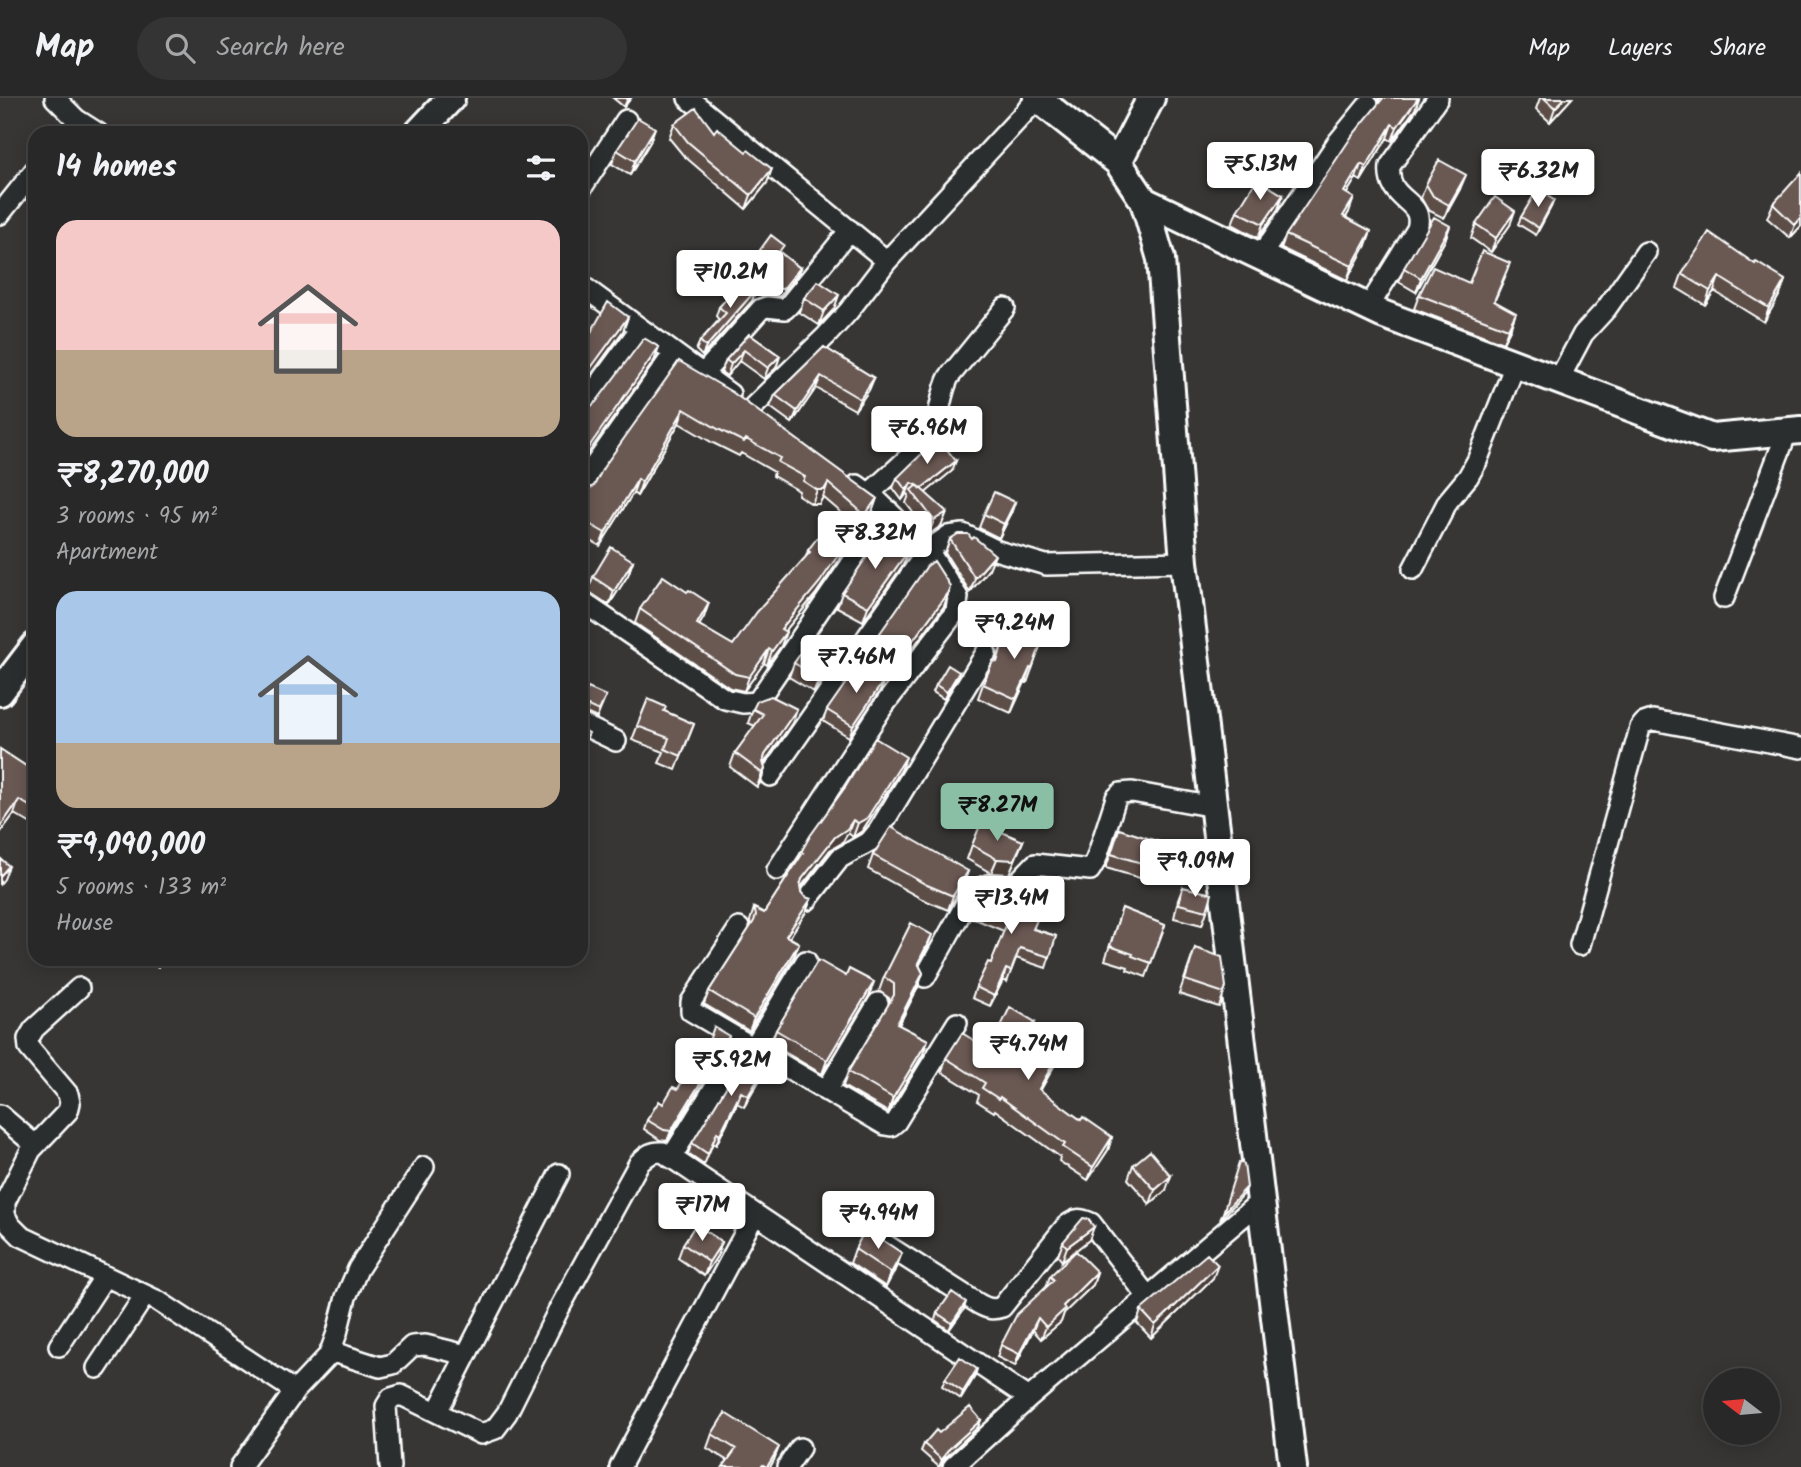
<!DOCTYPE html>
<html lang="en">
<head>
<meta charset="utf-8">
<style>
  :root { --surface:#292828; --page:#353434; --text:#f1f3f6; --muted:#a5a6a8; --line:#454445; --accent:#8abfa5 }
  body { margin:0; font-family:Kalam,sans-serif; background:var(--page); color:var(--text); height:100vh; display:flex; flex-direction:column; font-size:26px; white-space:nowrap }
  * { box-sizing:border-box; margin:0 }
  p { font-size:23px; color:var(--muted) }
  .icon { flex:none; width:38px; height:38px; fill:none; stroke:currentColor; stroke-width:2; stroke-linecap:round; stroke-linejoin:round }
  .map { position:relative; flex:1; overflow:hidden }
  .sheet { position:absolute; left:28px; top:28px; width:560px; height:840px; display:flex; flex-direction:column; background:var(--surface); border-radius:21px; box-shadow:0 4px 18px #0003,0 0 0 2px var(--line) }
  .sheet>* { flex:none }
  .needle { width:46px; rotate:286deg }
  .buttons { position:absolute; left:1703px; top:1270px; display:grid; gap:14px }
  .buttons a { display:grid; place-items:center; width:77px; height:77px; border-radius:50%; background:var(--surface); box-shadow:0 4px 18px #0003,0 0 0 2px var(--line); font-size:35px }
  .price { position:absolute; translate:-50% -60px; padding:0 16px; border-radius:7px; background:#fff; color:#222; font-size:23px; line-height:46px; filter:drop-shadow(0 2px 4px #0008) }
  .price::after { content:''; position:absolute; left:50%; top:42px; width:21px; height:16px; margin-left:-10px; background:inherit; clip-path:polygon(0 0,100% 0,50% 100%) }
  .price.active { background:var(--accent); color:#111 }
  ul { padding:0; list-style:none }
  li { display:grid; align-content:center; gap:14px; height:371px; padding:0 28px }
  li span { display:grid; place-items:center; height:217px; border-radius:21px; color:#555 }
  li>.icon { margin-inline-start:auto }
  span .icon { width:126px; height:126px; fill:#fffc; stroke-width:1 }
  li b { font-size:30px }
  h2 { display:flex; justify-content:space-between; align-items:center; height:84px; padding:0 28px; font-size:30px }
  header { display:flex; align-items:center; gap:42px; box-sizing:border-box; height:98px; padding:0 35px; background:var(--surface); border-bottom:2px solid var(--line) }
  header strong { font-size:33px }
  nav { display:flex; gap:38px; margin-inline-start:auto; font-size:24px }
  .search { width:490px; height:63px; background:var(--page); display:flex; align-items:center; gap:18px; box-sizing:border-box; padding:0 24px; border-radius:38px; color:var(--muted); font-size:26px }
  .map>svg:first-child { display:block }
</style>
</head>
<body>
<header>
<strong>Map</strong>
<div class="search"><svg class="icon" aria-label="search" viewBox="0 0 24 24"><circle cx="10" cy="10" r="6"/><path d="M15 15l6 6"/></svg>Search here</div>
<nav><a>Map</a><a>Layers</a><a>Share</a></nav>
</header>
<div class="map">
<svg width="1801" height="1369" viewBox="0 0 1801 1369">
  <rect width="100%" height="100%" fill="#373635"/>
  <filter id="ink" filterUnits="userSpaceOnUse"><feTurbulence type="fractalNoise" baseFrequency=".0143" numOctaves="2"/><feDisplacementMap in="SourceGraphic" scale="14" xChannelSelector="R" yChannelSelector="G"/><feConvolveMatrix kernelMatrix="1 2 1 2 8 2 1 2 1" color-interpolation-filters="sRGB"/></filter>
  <g filter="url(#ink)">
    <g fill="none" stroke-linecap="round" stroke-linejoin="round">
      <defs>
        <path id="street" d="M55 0 76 21 98 35
          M688 0 887 163
          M581 91 626 22
          M0 116 35 72
          M1260 159 1337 45 1368 7
          M581 187 730 296
          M1368 210 1417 131C1426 100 1386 105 1390 68L1438 0
          M703 276 761 211 767 209 785 211 789 207 850 132
          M1558 283 1583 236 1606 211 1646 154
          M581 311 640 231
          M751 311 826 238 848 214 887 163 1038 0
          M581 393 587 378 674 255
          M869 396C886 379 926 348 935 327 941 311 941 294 949 279L1005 210
          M1413 471 1448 403 1468 379 1477 363 1515 267
          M1724 500 1787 334
          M581 503 725 601 743 605 757 604 888 412
          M581 626 616 643
          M770 678 928 452 948 438 963 436 998 453 1046 467 1184 464
          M777 772 882 610 956 513 958 499 928 452 877 402 857 387
          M807 802 840 760 870 743 879 732 986 555
          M739 830 691 904V913L885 1027 891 1028 896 1024 957 925
          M1580 847 1640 630 1644 625 1653 622 1801 650
          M925 879 973 793 988 787 1014 788 1035 766 1090 772 1096 762 1116 700 1121 695 1132 694 1214 709
          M753 951 806 863
          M826 993 878 905
          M0 1017 34 1046 5 1104V1117L0 1119
          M32 1051 68 1013 70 1005 68 996 29 950 28 941 34 931 79 890
          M671 1060 742 945
          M5 1117 10 1127 21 1138 158 1203 295 1293 240 1369
          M880 1143 979 1206C988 1211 993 1212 1002 1209L1066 1128C1076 1120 1079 1120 1091 1125L1148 1199
          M59 1248 105 1178
          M330 1253 380 1269 393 1266 412 1248 425 1247 466 1257
          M97 1270 145 1197
          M295 1293 329 1257 337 1235 346 1199 358 1171 424 1069
          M437 1314 559 1076
          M390 1369 386 1308 391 1300 401 1297 481 1336 495 1331 507 1315 559 1211 639 1065C647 1058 651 1053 663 1054L1029 1300
          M620 1369 755 1116
          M787 1369 800 1350
          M953 1369 1029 1300 1261 1103"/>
        <path id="secondary" d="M1037 0 1118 64 1144 103 1161 161 1184 464 1293 1369
          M418 35 451 0
          M1118 64 1151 0
          M1144 103 1382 216 1712 340 1801 332
          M0 594 35 548"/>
      </defs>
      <use href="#street" stroke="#fff" stroke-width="24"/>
      <use href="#secondary" stroke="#fff" stroke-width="32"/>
      <use href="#street" stroke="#2a2d2e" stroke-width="19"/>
      <use href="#secondary" stroke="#2a2d2e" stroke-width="26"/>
    </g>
    <path fill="#5b4d47" stroke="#fff" stroke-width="2" d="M613 0H631L624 9Z
      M1379 0H1419L1415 11 1392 43 1387 40 1361 83 1356 80 1347 95 1349 114 1346 119 1366 147 1347 182 1281 150 1286 137 1379 5Z
      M1540 0H1572L1550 24 1536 11Z
      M674 26 714 34 767 85 746 111 683 57 669 40Z
      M650 44 630 77 612 66 617 52Z
      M1426 86 1460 91 1444 120 1428 112 1421 100Z
      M1283 97 1278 111 1258 140 1232 126 1237 113Z
      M1773 106 1801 128 1790 140 1767 120Z
      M1551 109 1536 137 1518 126 1521 119Z
      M1476 126 1510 127 1491 154 1471 140Z
      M1450 128 1445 142 1416 194 1399 184 1404 170Z
      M760 152 781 155 800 170 797 177 780 198 768 197 752 184 755 177 765 165 757 159Z
      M1755 166 1785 182 1780 196 1764 224 1714 193 1705 207 1677 190 1682 176Z
      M1505 179 1494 204 1511 229 1503 245 1414 211 1419 197 1469 185Z
      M755 193 752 203 702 258 696 252 700 243 719 222 716 218 719 209Z
      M804 200 834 211 819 227 799 214Z
      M628 219 623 233 582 289 581 288V233L590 236Z
      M749 236 780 258 776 270 764 281 739 263 727 278 721 274 726 262Z
      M824 249 874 280 869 292 855 312 816 290 792 325 770 309 775 297Z
      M679 263 877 400 872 414 860 431 823 399 819 406H812L798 397 799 393 773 378 774 374 741 355 739 358 713 345 679 325 637 398 633 395 600 448 581 438V390L588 391 594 388Z
      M952 373 925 395 947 414 941 428 929 436 906 405 909 397 907 395 902 402 893 390 897 380Z
      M1015 404 1010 418 999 440 979 430 984 416Z
      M950 441 989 471 970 494 945 455Z
      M808 452 838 464 815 497 785 533 781 548 767 567 764 565 744 593 730 590 635 525 640 511 704 519 699 527 733 547 806 459Z
      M908 453 903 467 863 523 837 509 842 495Z
      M633 463 628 477 609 507 588 493 593 479Z
      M944 508 899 568 875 549 880 535Z
      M1009 526 1044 537 1027 585 1025 584 1011 615 978 600 983 586 996 564Z
      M794 565 827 575 814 594 789 579Z
      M959 574 956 581 944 601 933 594 936 587Z
      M884 582 880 593 849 639 823 623 827 612Z
      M606 598 597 620 586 615H581V604Z
      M648 601 664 613 694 626 676 672 659 665 664 654 632 642Z
      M753 611 792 625 764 666 765 671 760 685 757 689 730 669 735 655 755 628 748 625Z
      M0 651 35 674V728L14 716 0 735Z
      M901 672 862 733 853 739 848 735 842 745 830 752 800 791 801 794 805 799 811 801 806 814 789 839 799 845 794 858 749 933 704 906 709 893 751 828 750 823 754 810 764 815 797 764 801 754Z
      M1119 731 1155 769 1150 783 1106 770Z
      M1023 743 1009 776 991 775 967 761 972 747Z
      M873 757 968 773 963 787 948 812 922 801 868 771Z
      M1183 789 1207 813 1202 827 1174 820 1178 802Z
      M1002 791 1014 804 1034 831 1056 838 1046 870 1016 860 1007 884 1003 882 990 908 972 900 976 889 991 865 1004 833 972 820 976 809Z
      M1122 810 1165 827 1146 879 1127 872 1128 869 1105 862Z
      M927 850 919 867 923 875 918 889 899 927 923 956 888 1014 843 988 848 974 889 906V900L879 893 884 879Z
      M1195 850 1226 889 1219 909 1179 896Z
      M141 861H162L158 869Z
      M869 898 822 976 771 946 776 932Z
      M1035 924 1034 929 1059 959 1040 993 1081 1022 1112 1039 1108 1052 1088 1082 1059 1063 1060 1059 995 1012 994 1014 977 1003 979 997 942 974 946 960 990 952Z
      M726 948 667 1043 660 1042 644 1031 647 1022 699 970Z
      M770 960 766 971 744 1009 737 1005 716 1047 713 1045 704 1067 688 1056 692 1045Z
      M1133 1067 1166 1092 1150 1106 1128 1081Z
      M872 1135 897 1168 886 1189 850 1165 855 1151Z
      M1089 1142 1062 1163 1058 1158 1063 1144Z
      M722 1144 717 1158 704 1178 678 1160 683 1146Z
      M1097 1174 1093 1187 1064 1215 1061 1224 1041 1241 1033 1232 1015 1268 997 1259 1001 1247 1046 1189 1050 1178Z
      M1213 1180 1151 1240 1137 1225 1141 1212Z
      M964 1211 949 1232 935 1222 937 1215Z
      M975 1278 961 1301 942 1288 945 1281Z
      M981 1322 978 1329 945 1360 939 1369 921 1353 924 1346 939 1335Z
      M712 1336 774 1362 770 1369H723L728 1363 707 1350Z"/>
    <path fill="#4a3e39" stroke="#fff" stroke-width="2" d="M628 0H631L624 9Z
      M1418 0H1419L1415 11 1392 43 1397 29Z
      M1565 0H1572L1550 24 1555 10Z
      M1392 26 1387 40 1361 83 1366 69Z
      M655 30 650 44 630 77 635 63Z
      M1361 66 1356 80 1339 108 1344 94Z
      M772 71 767 85 746 111 751 97Z
      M1466 77 1460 91 1444 120 1449 107Z
      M1283 97 1278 111 1258 140 1263 126Z
      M1354 100 1349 114 1338 132 1343 118Z
      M1554 102 1551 109 1536 137 1539 130Z
      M1515 113 1510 127 1491 154 1496 140Z
      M1801 120V128L1790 140 1795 127Z
      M1450 128 1445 142 1416 194 1421 180Z
      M1371 133 1366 147 1347 182 1352 168Z
      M800 170 797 177 780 198 768 197 770 190Z
      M1719 179 1714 193 1705 207 1710 193Z
      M1785 182 1780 196 1764 224 1769 210Z
      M755 193 752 203 702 258 706 249Z
      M839 197 834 211 819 227 824 213Z
      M1516 215 1511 229 1503 245 1508 231Z
      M628 219 623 233 582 289 587 275Z
      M659 249 654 263 581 365 582 357Z
      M744 252 739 263 727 278 731 266Z
      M780 258 776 270 764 281 768 270Z
      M821 278 816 290 792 325 797 313Z
      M874 280 869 292 855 312 860 301Z
      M684 311 679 325 637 398 642 384Z
      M956 363 952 373 918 401 922 390Z
      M638 381 633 395 600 448 605 435Z
      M828 385 823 399 819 406H812L817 392Z
      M911 385 907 395 902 402 906 392Z
      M877 400 872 414 860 431 865 417Z
      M1015 404 1010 418 999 440 1004 426Z
      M947 414 941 428 929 436 934 422Z
      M843 450 838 464 815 497 775 545 781 531Z
      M908 453 903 467 863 523 868 509Z
      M995 457 989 471 970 494 975 480Z
      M633 463 628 477 609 507 614 493Z
      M949 494 944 508 899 568 904 554Z
      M709 505 704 519 692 540 697 526Z
      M786 534 781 548 767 567 772 553Z
      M769 551 764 565 744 593 749 579Z
      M832 561 827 575 814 594 819 580Z
      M1030 570 1025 584 1011 615 1016 601Z
      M959 574 956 581 944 601 947 594Z
      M884 582 880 593 849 639 853 628Z
      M581 608H588L586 615H581Z
      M797 611 792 625 760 671 765 657Z
      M906 659 901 672 862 733 853 739 858 725Z
      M765 671 760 685 757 689 762 675Z
      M19 702 14 716 0 735V729Z
      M853 722 848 735 842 745 830 752 797 794 802 781 835 739Z
      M1023 743 1009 776 991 775 997 761Z
      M9 768 4 781 0 786V778Z
      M968 773 963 787 948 812 953 798Z
      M811 801 806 814 782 851 786 838Z
      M932 837 927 850 913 878 918 865Z
      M799 845 794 858 749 933 754 920Z
      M1006 871 1003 882 990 908 994 898Z
      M923 875 918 889 892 940 897 926Z
      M874 884 869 898 822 976 827 962Z
      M729 938 726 948 667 1043 671 1033Z
      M928 942 923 956 888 1014 893 1000Z
      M1064 946 1059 959 1034 1004 1039 991Z
      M770 960 766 971 744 1009 748 998Z
      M741 994 737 1005 716 1047 720 1036Z
      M1112 1039 1108 1052 1088 1082 1093 1069Z
      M1171 1078 1166 1092 1150 1106 1155 1092Z
      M1247 1089 1244 1096 1220 1122 1223 1115Z
      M1094 1129 1089 1142 1062 1163 1067 1149Z
      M722 1144 717 1158 704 1178 709 1164Z
      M902 1155 897 1168 886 1189 891 1175Z
      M1218 1167 1213 1180 1151 1240 1155 1227Z
      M1097 1174 1093 1187 1064 1215 1061 1224 1041 1241 1046 1229 1063 1208Z
      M966 1204 964 1211 949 1232 952 1225Z
      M1038 1220 1033 1232 1015 1268 1019 1256Z
      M977 1271 975 1278 961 1301 963 1294Z
      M981 1322 978 1329 945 1360 939 1369 942 1362 947 1353Z
      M779 1349 774 1362 770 1369H767Z"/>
    <path fill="#6a5952" stroke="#fff" stroke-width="2" d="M1383 0H1418L1397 29 1392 26 1366 69 1361 66 1344 94 1354 100 1343 118 1371 133 1352 168 1286 137 1352 38Z
      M1544 0H1565L1555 10Z
      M696 10 714 34 717 30 746 54 748 52 772 71 751 97 688 44 674 26Z
      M638 20 655 30 635 63 617 52Z
      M1439 62 1466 77 1449 107 1433 98 1426 86Z
      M1801 75V120L1795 127 1773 106Z
      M1257 81 1283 97 1263 126 1237 113Z
      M1537 92 1554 102 1539 130 1521 119Z
      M1495 99 1515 113 1496 140 1476 126Z
      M1434 119 1450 128 1421 180 1404 170Z
      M1709 134 1755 166 1756 164 1785 182 1769 210 1719 179 1710 193 1682 176Z
      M771 137 784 147 779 154 800 170 783 191 770 190 755 177 769 159 760 152Z
      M1482 153 1510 165 1494 203 1516 215 1508 231 1419 197 1433 169 1469 185Z
      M742 183 755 193 706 249 700 243 726 215 719 209Z
      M818 183 839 197 824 213 804 200Z
      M608 204 628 219 587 275 581 272V233L582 231 590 236Z
      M749 236 780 258 768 270 744 252 731 266 726 262Z
      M644 240 659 249 581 360V319L583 320 590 309 596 304Z
      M824 249 874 280 860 301 821 278 797 313 775 297Z
      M679 263 732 294 877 400 865 417 828 385 824 392H817L803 383 805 379 778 364 780 360 746 341 744 344 718 331 684 311 642 384 638 381 605 435 581 421V390L588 391 594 388 603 370Z
      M938 340 956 363 922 390 917 387 911 385 906 392 897 380Z
      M917 387 947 414 934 422 911 392Z
      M994 394 1015 404 1004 426 984 416Z
      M822 434 843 450 820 484 781 531 786 534 772 553 769 551 749 579 735 576 640 511 663 478 687 494 689 492 709 505 697 526 733 547 757 514 810 454 808 452Z
      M883 435 908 453 868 509 842 495Z
      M958 436H968L972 441 974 439 995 457 975 480 950 441Z
      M611 449 633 463 614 493 593 479Z
      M934 463 950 488 949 494 904 554 880 535 927 468Z
      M1009 526 1044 537 1032 571 1030 570 1016 601 983 586 993 563 997 564Z
      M807 546 832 561 819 580 794 565Z
      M859 566 884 582 853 628 827 612Z
      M948 567 959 574 947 594 936 587Z
      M588 590 606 598 599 613 588 608H581V604Z
      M771 598 797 611 765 657 763 664 765 671 762 675 735 655 763 616 753 611 757 603Z
      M648 601 666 609 664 613 694 626 681 658 665 651 669 640 637 628Z
      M581 631 589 635 583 648 581 647Z
      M875 640 906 659 867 720 858 725 853 722 847 731 835 739 802 781 800 788 801 794 805 799 811 801 786 838 799 845 754 920 709 893 754 823 756 817 754 810 764 815 803 755 801 754 810 738 846 688Z
      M0 651 35 674V711L19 702 0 729Z
      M981 725 1023 743 1014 762 997 761 972 747Z
      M891 729 968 773 953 798 927 787 873 757Z
      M1119 731 1163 745 1155 769 1111 756Z
      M0 760 9 768 0 778Z
      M994 788 1003 789 1002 791 1017 797 1014 804 1040 815 1033 831 1056 838 1050 859 1020 850 1011 873 1006 871 994 898 976 889 988 864 991 865 1008 822 976 809 986 792Z
      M1183 789 1212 796 1207 813 1179 806Z
      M1122 810 1165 827 1151 865 1132 858 1133 856 1110 848Z
      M911 825 932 837 918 865 923 875 897 926 928 942 893 1000 848 974 894 897V886L884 879Z
      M1195 850 1222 859 1226 889 1224 895 1185 882Z
      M818 862 846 878 849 871 874 884 827 962 776 932Z
      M1010 909 1035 924 1033 928 1064 946 1039 991 1081 1022 1083 1019 1112 1039 1093 1069 1063 1049 1065 1046 1000 999 999 1001 982 990 985 985 946 960 962 935 990 952Z
      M714 929 729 938 671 1033 664 1032 647 1022 659 1003 663 1006 673 989 678 991 691 966 699 970Z
      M750 950 756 952 770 960 748 998 741 994 720 1036 717 1034 708 1056 692 1045Z
      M1150 1053 1171 1078 1155 1092 1133 1067Z
      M1239 1064 1244 1066 1247 1089 1223 1115Z
      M1083 1120 1088 1121 1094 1129 1067 1149 1063 1144Z
      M696 1126 722 1144 709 1164 683 1146Z
      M867 1128 872 1135 902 1155 891 1175 855 1151Z
      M1076 1153 1097 1174 1063 1208 1065 1211 1046 1229 1038 1220 1019 1256 1001 1247 1017 1216 1054 1182 1050 1178Z
      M1207 1156 1218 1167 1155 1227 1141 1212Z
      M952 1194 966 1204 952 1225 937 1215Z
      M960 1259 977 1271 963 1294 945 1281Z
      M970 1309 981 1322 947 1353 942 1362 924 1346 936 1332 939 1335Z
      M725 1315 779 1349 767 1369 763 1367 761 1369H723L736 1351 712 1336Z"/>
  </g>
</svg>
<div class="buttons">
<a><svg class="needle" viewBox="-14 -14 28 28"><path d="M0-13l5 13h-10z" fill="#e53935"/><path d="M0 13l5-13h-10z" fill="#a5a6a8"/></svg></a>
</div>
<b class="price" style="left:1260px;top:104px">₹5.13M</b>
<b class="price" style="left:1538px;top:111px">₹6.32M</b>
<b class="price" style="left:730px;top:212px">₹10.2M</b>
<b class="price" style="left:927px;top:368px">₹6.96M</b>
<b class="price" style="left:875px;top:473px">₹8.32M</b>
<b class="price" style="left:1014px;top:563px">₹9.24M</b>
<b class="price" style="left:856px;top:597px">₹7.46M</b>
<b class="price active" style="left:997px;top:745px">₹8.27M</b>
<b class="price" style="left:1195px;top:801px">₹9.09M</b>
<b class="price" style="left:1011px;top:838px">₹13.4M</b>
<b class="price" style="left:1028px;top:984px">₹4.74M</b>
<b class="price" style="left:731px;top:1000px">₹5.92M</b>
<b class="price" style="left:702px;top:1145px">₹17M</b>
<b class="price" style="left:878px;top:1153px">₹4.94M</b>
<section class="sheet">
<h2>14 homes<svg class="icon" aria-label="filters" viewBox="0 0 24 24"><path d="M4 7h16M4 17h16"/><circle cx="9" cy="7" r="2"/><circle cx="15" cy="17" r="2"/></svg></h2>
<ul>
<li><span style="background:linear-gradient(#f6c9c9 60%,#b9a48a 0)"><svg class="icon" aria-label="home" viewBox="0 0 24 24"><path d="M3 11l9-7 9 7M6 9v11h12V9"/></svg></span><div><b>₹8,270,000</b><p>3 rooms · 95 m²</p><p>Apartment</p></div></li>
<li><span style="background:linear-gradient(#a9c7e8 70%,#b9a48a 0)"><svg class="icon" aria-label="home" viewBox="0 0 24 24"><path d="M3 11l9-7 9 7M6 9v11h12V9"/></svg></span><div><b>₹9,090,000</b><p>5 rooms · 133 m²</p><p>House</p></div></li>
</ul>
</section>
</div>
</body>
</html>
